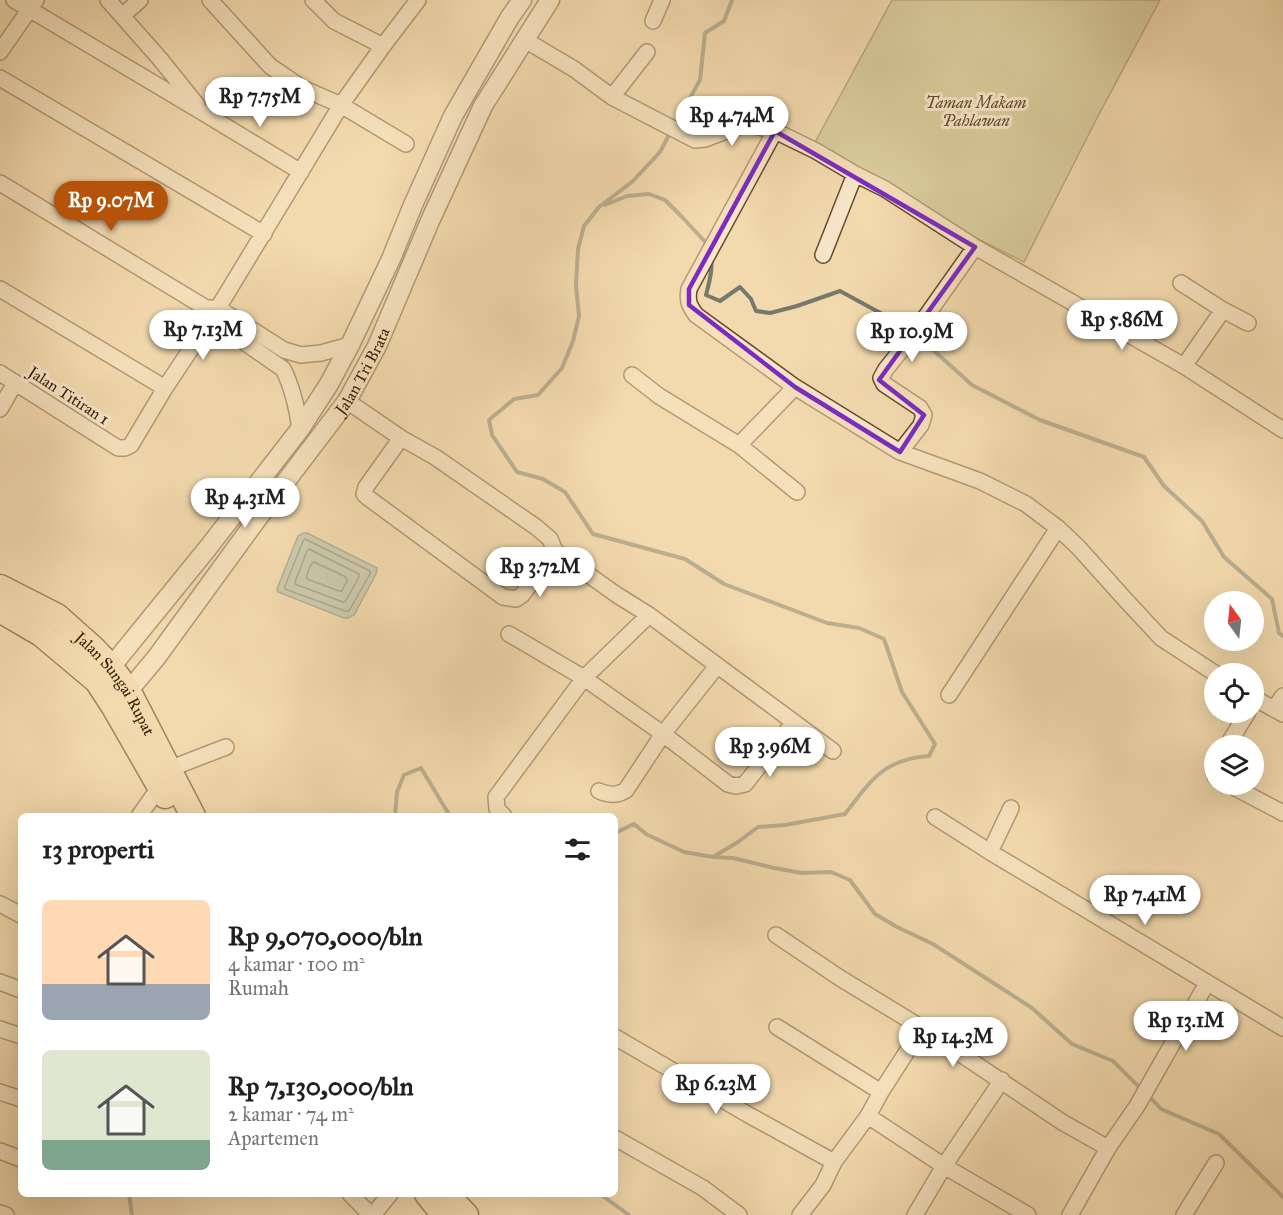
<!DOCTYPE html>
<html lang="id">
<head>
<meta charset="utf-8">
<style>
  :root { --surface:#fff; --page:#f6f6f6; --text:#202124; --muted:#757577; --accent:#b45309 }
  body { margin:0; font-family:"IM FELL Great Primer",serif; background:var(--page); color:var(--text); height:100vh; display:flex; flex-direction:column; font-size:22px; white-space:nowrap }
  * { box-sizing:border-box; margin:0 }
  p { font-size:20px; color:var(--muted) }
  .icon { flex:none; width:33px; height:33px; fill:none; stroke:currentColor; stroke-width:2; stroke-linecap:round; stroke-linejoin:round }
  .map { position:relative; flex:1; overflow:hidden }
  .drawer { position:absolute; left:18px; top:813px; width:600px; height:384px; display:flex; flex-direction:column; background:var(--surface); border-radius:9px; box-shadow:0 6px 24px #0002 }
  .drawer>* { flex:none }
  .needle { width:39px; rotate:345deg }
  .fabs { position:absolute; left:1204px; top:591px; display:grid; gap:12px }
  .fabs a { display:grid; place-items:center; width:60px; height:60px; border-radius:50%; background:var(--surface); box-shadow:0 6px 24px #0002; font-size:30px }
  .price { position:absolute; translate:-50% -51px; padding:0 14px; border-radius:21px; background:#fff; color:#222; font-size:20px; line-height:39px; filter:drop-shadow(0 2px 3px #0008) }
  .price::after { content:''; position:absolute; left:50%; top:36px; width:18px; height:14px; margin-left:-9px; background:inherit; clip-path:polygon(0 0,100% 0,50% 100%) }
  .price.active { background:var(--accent); color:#fff }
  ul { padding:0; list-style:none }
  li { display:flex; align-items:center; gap:18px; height:150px; padding:0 24px }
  li span { display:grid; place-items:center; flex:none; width:168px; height:120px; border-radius:9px; color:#555 }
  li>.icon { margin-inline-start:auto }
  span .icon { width:72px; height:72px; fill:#fffc; stroke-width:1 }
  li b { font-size:26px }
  h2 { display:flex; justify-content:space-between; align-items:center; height:72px; padding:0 24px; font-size:26px }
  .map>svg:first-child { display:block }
</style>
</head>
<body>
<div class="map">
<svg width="1283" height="1215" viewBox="0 0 1283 1215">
  <rect width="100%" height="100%" fill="#f3daae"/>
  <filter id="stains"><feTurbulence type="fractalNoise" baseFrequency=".00333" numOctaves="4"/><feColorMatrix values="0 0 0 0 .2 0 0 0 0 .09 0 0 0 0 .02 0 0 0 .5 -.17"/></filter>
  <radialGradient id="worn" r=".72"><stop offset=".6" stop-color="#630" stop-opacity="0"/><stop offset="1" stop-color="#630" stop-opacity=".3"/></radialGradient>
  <path fill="#bebe89" stroke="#7c6c47" stroke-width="1.5" d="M892 0H1160L1096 120 1024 262 950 225 813 146Z"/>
  <path fill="#9dbab1" stroke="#757a6c" stroke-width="1.5" d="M304 533H307L377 568 376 574 354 615 348 618H344L278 592 277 589 298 536Z"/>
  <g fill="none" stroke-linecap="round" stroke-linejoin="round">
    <path stroke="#6b6a5b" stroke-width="1.5" d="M305 539 370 571V574L349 611H345L285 589V586L303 541Z
      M309 549 359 574V577L345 602H343L295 584V582L307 551Z
      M314 562 346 577 347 581 342 591H339L307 579C306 575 310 564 314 562Z"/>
    <path stroke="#757a6c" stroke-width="4" d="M675 125 700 80 705 33 724 21 732 0
      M671 131 660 152 633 181 599 207 584 226 578 249 576 285 579 316 573 341 562 368 538 395 514 399 489 420 492 435 517 472 543 479 565 492 593 534 685 559 724 584 827 623 859 628 884 639 902 692 935 744 929 756C884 759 871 780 845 814L785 825 758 827 738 842 713 857
      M605 205 627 196 649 194 665 200 683 218 708 245
      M711 258C713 270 709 283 706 295L720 301 740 287 751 299 756 311 770 313 797 306 840 291 906 327
      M921 339 972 385 1040 420 1144 457 1164 486 1202 521 1224 557 1272 599 1279 633 1283 636
      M395 816 397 792 404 775 421 768 450 816
      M615 833 634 824 646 834 684 852 713 857 733 858 774 868 802 873 831 872 850 880 875 914 897 927 933 944 1032 1008 1072 1044 1113 1061 1141 1089
      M1147 1094 1161 1109 1219 1134 1283 1197
      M129 1194 132 1215
      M600 1194 629 1215"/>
    <defs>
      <path id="minor" d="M14 0 202 112 301 172
        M108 0 160 59 197 105
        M210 0 270 66 302 88 341 105 406 144
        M122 16 140 0
        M653 21 662 0
        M525 40 574 69 612 97 647 52
        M383 46 418 0
        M0 52 36 0
        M0 78 264 234
        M612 97 695 140 705 139 739 126 751 125 775 131 816 151 855 174 885 189 975 247 1184 366 1283 430
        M775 131 689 289C687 302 689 305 696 315L795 387 900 452 980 481 1026 504 1058 528 1079 548 1122 596 1161 638 1216 674
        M0 183 206 308H218L284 350 301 355 321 353 350 345
        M823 255 855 174
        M1181 283 1223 310 1248 323
        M0 289 165 388
        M207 311 211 319 283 369C293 388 297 408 300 429
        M1184 366 1223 310
        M0 373 118 448H125L131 445 165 388 218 308 341 105 383 46 334 21 313 0
        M632 375 659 396 739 445 797 492
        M347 401 401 438 435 457 536 527 550 539 555 551 617 595 649 615 833 751
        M0 409 15 383
        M401 438 366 487 364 494 367 497 503 597 516 599 522 595 555 551
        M739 445 795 387
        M900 452 921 425 924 415 920 408 884 384 881 378 886 369 910 339 975 247
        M509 634 584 678 663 734 728 784 736 786 745 784 794 722
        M949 695 1058 528
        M1254 698 1283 714
        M1274 709 1283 696
        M1227 746 1248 712
        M1215 765 1213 769 1215 776
        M169 769 226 747
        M1228 784 1283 813
        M599 791C609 795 617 796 626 790L663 734 717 666
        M139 816 163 782
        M504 816 497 809 496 797 584 678 649 615
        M935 817 990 852 1283 1028
        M990 852 1011 808
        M0 904 21 915
        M776 935 840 978 922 1028 1062 1122 1108 1148
        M0 982 21 990
        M777 1027 881 1092
        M0 1029 21 1036
        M615 1037 747 1114 834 1162
        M0 1092 21 1099
        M868 1116 944 1166 1028 1215
        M615 1138 703 1188 739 1215
        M0 1151 21 1159
        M350 1194 371 1215
        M0 1213 6 1215
        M373 1215 390 1194
        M800 1215 823 1185 834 1162 868 1116 881 1092 922 1028
        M915 1215 944 1166 1002 1080
        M1070 1215 1108 1148 1137 1106 1207 983
        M1184 1215 1216 1163"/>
      <g id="tertiary">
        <path d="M103 675 111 667 207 549 300 429 329 384 350 345 391 259 413 205 453 116 510 17 522 0"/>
        <path id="s1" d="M120 701 156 658 255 522 347 401 377 346 430 221 483 106 550 0"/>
      </g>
      <g id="primary">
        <path id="s2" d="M0 587 57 616 94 649 111 667 129 692 193 816"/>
        <path d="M0 610 41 634 97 681 114 707 165 796"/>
        <path d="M427 1194 444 1215"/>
        <path d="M446 1194 466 1215"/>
      </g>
    </defs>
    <use href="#minor" stroke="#684a2f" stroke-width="18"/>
    <use href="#tertiary" stroke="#684a2f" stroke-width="21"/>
    <use href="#primary" stroke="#391a05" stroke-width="27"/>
    <use href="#minor" stroke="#f7e7ca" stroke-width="15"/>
    <use href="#tertiary" stroke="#f7e7ca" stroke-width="18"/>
    <use href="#primary" stroke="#f3daae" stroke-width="24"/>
  </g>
  <path d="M0 0H1283V1215H0ZM775 131 975 247 879 380 924 415 900 452 795 387 689 305V289Z" fill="#f3daae" fill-opacity=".55" fill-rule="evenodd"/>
  <path fill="none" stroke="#7b2cbf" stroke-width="4.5" stroke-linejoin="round" d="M775 131 975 247 879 380 924 415 900 452 795 387 689 305V289Z"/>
  <g text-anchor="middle" stroke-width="6" stroke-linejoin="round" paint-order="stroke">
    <g font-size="16" font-style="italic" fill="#614b2d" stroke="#f7e7ca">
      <text x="976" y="108">Taman Makam<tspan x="976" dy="18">Pahlawan</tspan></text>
    </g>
    <g font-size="16" fill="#391a05" stroke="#f7e7ca">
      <text dy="6" stroke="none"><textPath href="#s1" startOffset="410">Jalan Tri Brata</textPath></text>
      <text transform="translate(69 395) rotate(33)" y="6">Jalan Titiran 1</text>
      <text dy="6" stroke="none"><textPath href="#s2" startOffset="154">Jalan Sungai Rupat</textPath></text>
    </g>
  </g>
  <rect width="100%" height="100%" filter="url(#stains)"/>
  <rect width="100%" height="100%" fill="url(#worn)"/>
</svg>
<div class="fabs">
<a><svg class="needle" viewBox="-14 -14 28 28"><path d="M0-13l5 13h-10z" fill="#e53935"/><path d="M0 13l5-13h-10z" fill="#757577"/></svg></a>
<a><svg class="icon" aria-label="locate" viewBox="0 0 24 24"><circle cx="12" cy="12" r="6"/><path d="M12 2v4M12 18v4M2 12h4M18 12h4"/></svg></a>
<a><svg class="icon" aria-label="layers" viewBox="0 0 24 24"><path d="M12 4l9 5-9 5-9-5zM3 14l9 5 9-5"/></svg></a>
</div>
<b class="price" style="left:260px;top:128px">Rp 7.75M</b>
<b class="price" style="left:732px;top:147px">Rp 4.74M</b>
<b class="price active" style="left:111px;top:232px">Rp 9.07M</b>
<b class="price" style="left:1122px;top:351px">Rp 5.86M</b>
<b class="price" style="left:203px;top:361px">Rp 7.13M</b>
<b class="price" style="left:912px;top:363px">Rp 10.9M</b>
<b class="price" style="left:245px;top:529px">Rp 4.31M</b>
<b class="price" style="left:540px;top:598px">Rp 3.72M</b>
<b class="price" style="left:770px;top:778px">Rp 3.96M</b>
<b class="price" style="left:1145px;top:926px">Rp 7.41M</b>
<b class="price" style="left:1186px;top:1052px">Rp 13.1M</b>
<b class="price" style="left:953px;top:1068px">Rp 14.3M</b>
<b class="price" style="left:716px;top:1115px">Rp 6.23M</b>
<section class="drawer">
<h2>13 properti<svg class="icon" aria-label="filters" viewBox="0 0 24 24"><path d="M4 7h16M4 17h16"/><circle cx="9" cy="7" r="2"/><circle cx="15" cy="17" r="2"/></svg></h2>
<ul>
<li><span style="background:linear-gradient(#ffd9b3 70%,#9aa5b1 0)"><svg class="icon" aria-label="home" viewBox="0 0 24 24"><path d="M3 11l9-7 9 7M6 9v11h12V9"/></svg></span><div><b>Rp 9,070,000/bln</b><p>4 kamar · 100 m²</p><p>Rumah</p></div></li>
<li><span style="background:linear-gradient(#dfe7d0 75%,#7fa58c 0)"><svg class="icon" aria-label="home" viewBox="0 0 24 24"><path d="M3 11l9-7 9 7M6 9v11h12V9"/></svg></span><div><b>Rp 7,130,000/bln</b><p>2 kamar · 74 m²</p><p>Apartemen</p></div></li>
</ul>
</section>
</div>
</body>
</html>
